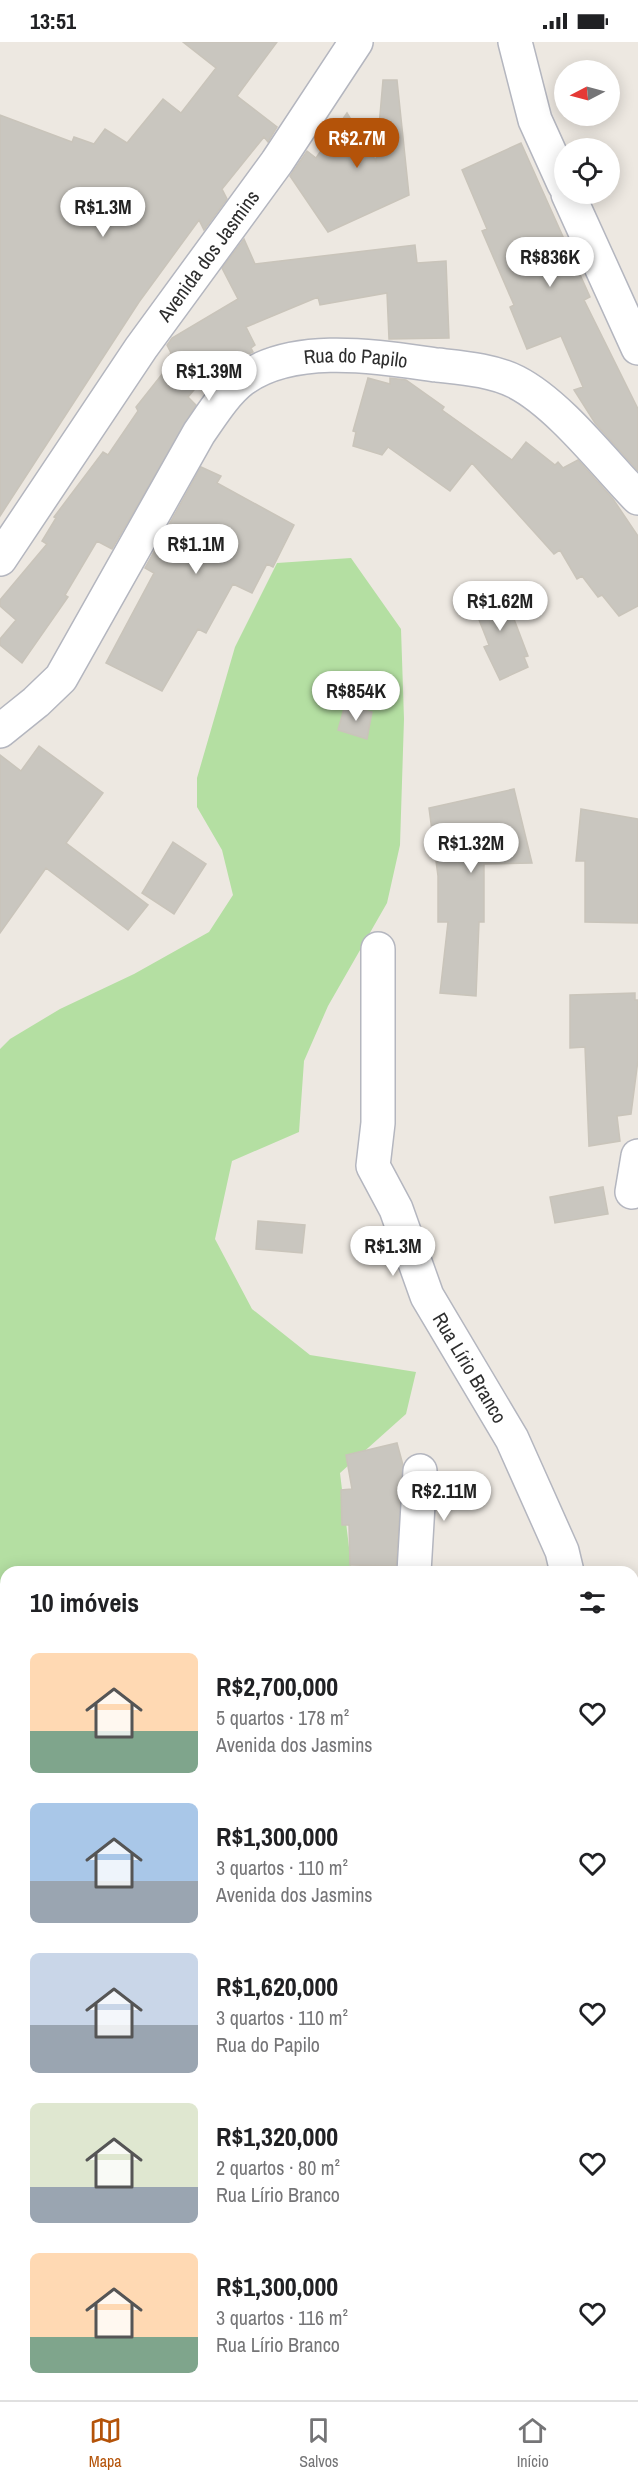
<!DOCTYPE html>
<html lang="pt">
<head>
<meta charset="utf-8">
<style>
  :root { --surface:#fff; --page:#f2f2f2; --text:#202124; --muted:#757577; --line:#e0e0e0; --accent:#b45309 }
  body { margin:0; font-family:"Archivo Narrow",sans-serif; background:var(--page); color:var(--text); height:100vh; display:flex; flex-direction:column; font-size:22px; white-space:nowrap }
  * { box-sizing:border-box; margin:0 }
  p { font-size:20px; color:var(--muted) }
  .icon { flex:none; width:33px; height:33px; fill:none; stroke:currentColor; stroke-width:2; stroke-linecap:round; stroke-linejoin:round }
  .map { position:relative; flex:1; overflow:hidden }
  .sheet { position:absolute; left:0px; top:1524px; width:639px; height:834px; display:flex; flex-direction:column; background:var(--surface); border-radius:18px 18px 0 0; box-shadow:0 3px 15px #0003 }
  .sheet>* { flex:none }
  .needle { width:39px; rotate:264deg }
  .tools { position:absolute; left:554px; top:18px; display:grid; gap:12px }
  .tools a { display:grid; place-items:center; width:66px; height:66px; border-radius:50%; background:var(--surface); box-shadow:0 3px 15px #0003; font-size:30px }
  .price { position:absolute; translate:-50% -51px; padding:0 14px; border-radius:21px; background:#fff; color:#222; font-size:20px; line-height:39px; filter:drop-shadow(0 2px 3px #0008) }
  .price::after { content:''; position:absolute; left:50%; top:36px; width:18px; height:14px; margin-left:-9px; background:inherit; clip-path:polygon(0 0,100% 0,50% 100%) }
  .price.current { background:var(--accent); color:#fff }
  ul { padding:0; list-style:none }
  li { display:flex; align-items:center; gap:18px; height:150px; padding:0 30px }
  li span { display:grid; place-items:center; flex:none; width:168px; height:120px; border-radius:9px; color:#555 }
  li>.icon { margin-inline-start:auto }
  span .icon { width:72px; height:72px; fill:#fffc; stroke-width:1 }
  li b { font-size:26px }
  h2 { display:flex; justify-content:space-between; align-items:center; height:72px; padding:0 30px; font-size:26px }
  .status { display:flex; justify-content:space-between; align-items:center; height:42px; padding:0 30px; background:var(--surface); direction:ltr }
  .status svg { height:16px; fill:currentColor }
  .tab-bar { display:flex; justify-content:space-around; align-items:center; height:84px; border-top:2px solid var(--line); background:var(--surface); font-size:16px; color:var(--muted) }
  .tab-bar a { display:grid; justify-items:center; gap:3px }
  .tab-bar .current { color:var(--accent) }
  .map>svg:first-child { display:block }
</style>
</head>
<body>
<div class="status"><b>13:51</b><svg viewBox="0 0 49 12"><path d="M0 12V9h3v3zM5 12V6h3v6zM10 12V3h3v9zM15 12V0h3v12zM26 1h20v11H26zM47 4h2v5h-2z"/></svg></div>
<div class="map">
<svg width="638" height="2358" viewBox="0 0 638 2358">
  <rect width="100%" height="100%" fill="#ede8e1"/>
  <path fill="#b4dfa2" d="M351 516 401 587 404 677 400 803 387 861 328 964 304 1019 299 1090 232 1119 215 1197 252 1267 310 1313 416 1330 406 1372 340 1431 352 1530H6V1831L0 1826V1007L10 997 60 967 134 932 209 890 233 853 222 808 197 765V736L235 605 277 521Z"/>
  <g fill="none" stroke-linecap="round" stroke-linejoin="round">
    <path stroke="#7dc5e6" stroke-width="10" d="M433 2355V2352"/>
  </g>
  <path fill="#c9c6bf" stroke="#c9c4ba" stroke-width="1.5" d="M183 0H277L237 54 277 85 268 100 264 95 222 147 227 157 204 188 199 178 139 260 0 474V73L72 100 74 95 94 102 105 87 127 101 163 57 181 71 216 26Z
    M383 38H397L409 153 328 190 290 134 307 109 316 116 347 71 376 119Z
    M521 101 590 255 584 258 638 367V429L595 381 574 348 583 345 561 294 527 307 510 265 514 263 482 189 487 187 462 128Z
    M244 197 255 222 415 203 417 221 446 219 449 296 389 297 387 251 320 263 318 255 246 285 255 303 251 306 253 310 209 330 188 355 196 363 112 507 97 499 65 553 68 555 22 621 0 603V597L16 578 0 564V558L47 502 42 499 56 476 54 475 103 410 108 413 138 369 136 365 167 326 163 324 171 311 167 303 172 296 238 257 222 226Z
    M368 336 390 342V336L406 338 444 365 442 368 512 418 526 400 555 423 558 420 563 426 578 418 613 457 638 494V564L619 574 602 553 598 555 582 534 577 537 560 508 554 512 472 421 450 449 388 405 382 413 353 404 356 390 353 389Z
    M201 425 221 434 217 441 294 483 273 525 267 522 252 551 233 542 206 591 198 587 162 649 106 621 154 531 145 526Z
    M501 543 528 614 524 615 528 625 500 638 484 605 489 603 470 555Z
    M345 663 372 670 367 697 338 688Z
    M39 704 103 751 66 801 148 863 128 888 46 826 0 891V713L21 729Z
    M514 747 532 821 484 822V880H479L476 954 440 951 448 880H438V834L429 766Z
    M581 767 638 777V881L585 880V819H576Z
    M173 800 206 822 174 872 142 851Z
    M635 951V958H638V1018L631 1072 617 1074 620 1099 589 1104 585 1005 570 1006V953Z
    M603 1145 608 1172 555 1181 550 1155Z
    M258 1179 305 1183 302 1211 256 1207Z
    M397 1401 403 1423 396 1524 350 1523 349 1483H342L341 1448 352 1447 346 1413Z"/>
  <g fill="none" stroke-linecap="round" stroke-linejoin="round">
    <defs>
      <g id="street">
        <path id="s1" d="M0 689 36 660 61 636 199 391C211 374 225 351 242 338 294 300 378 315 437 323 464 326 492 328 516 340 559 362 604 421 638 456"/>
        <path id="s2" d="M378 907V1081L373 1124 396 1167 427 1254 512 1397 562 1509 567 1530"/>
        <path d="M632 1150 638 1114"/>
        <path d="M414 1530 420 1429"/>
        <path d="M633 2274 638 2269"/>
        <path d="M0 2340 9 2358"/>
        <path d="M482 2358V2352"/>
        <path d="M515 2358 530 2352"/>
      </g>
      <g id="secondary">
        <path d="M515 0 535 78 564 142"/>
        <path d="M568 152 638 306"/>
        <path id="s3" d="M0 517 141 306 277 120 356 0"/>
      </g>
    </defs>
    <use href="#street" stroke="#b4b6bf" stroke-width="36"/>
    <use href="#secondary" stroke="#b4b6bf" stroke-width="36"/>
    <use href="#street" stroke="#fff" stroke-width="33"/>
    <use href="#secondary" stroke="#fff" stroke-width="33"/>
  </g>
  <g text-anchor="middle" stroke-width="5" stroke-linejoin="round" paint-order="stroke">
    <g font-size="20" fill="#2d2d2d" stroke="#fff">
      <text dy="7" stroke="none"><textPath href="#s3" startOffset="368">Avenida dos Jasmins</textPath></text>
      <text dy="7" stroke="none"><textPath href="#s1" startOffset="549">Rua do Papilo</textPath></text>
      <text dy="7" stroke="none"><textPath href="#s2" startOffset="442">Rua Lírio Branco</textPath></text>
    </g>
  </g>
</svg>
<div class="tools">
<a><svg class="needle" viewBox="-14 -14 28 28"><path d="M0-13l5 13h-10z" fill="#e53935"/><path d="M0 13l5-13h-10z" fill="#757577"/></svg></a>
<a><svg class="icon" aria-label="locate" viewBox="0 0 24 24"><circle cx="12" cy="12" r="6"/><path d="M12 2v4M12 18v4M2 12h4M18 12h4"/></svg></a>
</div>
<b class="price current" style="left:357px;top:127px">R$2.7M</b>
<b class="price" style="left:103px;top:196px">R$1.3M</b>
<b class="price" style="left:550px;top:246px">R$836K</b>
<b class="price" style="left:209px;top:360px">R$1.39M</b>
<b class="price" style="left:196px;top:533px">R$1.1M</b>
<b class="price" style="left:500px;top:590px">R$1.62M</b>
<b class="price" style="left:356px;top:680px">R$854K</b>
<b class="price" style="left:471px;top:832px">R$1.32M</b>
<b class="price" style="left:393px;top:1235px">R$1.3M</b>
<b class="price" style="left:444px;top:1480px">R$2.11M</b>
<section class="sheet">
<h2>10 imóveis<svg class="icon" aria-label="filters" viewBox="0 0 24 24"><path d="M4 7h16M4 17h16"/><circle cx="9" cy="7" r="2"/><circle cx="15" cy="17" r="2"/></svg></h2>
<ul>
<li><span style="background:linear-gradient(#ffd9b3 65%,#7fa58c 0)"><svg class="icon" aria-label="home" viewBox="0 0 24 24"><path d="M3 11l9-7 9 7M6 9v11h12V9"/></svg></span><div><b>R$2,700,000</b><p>5 quartos · 178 m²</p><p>Avenida dos Jasmins</p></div><svg class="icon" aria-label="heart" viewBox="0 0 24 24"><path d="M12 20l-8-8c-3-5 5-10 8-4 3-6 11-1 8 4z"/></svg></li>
<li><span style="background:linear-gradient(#a9c7e8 65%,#9aa5b1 0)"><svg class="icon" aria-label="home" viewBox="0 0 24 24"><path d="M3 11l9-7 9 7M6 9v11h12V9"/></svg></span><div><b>R$1,300,000</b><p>3 quartos · 110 m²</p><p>Avenida dos Jasmins</p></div><svg class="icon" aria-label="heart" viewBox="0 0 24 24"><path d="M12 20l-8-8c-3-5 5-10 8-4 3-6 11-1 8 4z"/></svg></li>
<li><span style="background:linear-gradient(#c9d6e8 60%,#9aa5b1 0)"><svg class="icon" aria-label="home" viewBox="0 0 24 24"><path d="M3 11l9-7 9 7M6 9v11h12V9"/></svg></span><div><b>R$1,620,000</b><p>3 quartos · 110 m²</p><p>Rua do Papilo</p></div><svg class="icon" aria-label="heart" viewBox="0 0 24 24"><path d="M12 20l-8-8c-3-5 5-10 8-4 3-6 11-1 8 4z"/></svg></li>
<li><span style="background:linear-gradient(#dfe7d0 70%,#9aa5b1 0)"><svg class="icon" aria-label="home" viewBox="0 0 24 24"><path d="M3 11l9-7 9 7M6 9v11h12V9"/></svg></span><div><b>R$1,320,000</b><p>2 quartos · 80 m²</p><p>Rua Lírio Branco</p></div><svg class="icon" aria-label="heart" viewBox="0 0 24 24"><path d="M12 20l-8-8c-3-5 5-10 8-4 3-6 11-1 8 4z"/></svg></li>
<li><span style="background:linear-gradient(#ffd9b3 70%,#7fa58c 0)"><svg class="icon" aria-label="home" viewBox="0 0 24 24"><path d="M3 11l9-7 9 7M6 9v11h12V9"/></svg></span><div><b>R$1,300,000</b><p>3 quartos · 116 m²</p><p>Rua Lírio Branco</p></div><svg class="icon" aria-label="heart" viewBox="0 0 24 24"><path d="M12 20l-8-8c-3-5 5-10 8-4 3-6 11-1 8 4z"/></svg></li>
</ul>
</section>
</div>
<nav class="tab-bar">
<a class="current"><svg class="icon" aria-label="map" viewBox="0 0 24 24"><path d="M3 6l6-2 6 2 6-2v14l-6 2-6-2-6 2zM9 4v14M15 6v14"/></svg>Mapa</a>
<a><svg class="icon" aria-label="saved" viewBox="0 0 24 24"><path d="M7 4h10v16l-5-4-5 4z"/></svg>Salvos</a>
<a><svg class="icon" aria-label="home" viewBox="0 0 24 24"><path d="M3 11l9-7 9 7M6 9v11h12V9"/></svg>Início</a>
</nav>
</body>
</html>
